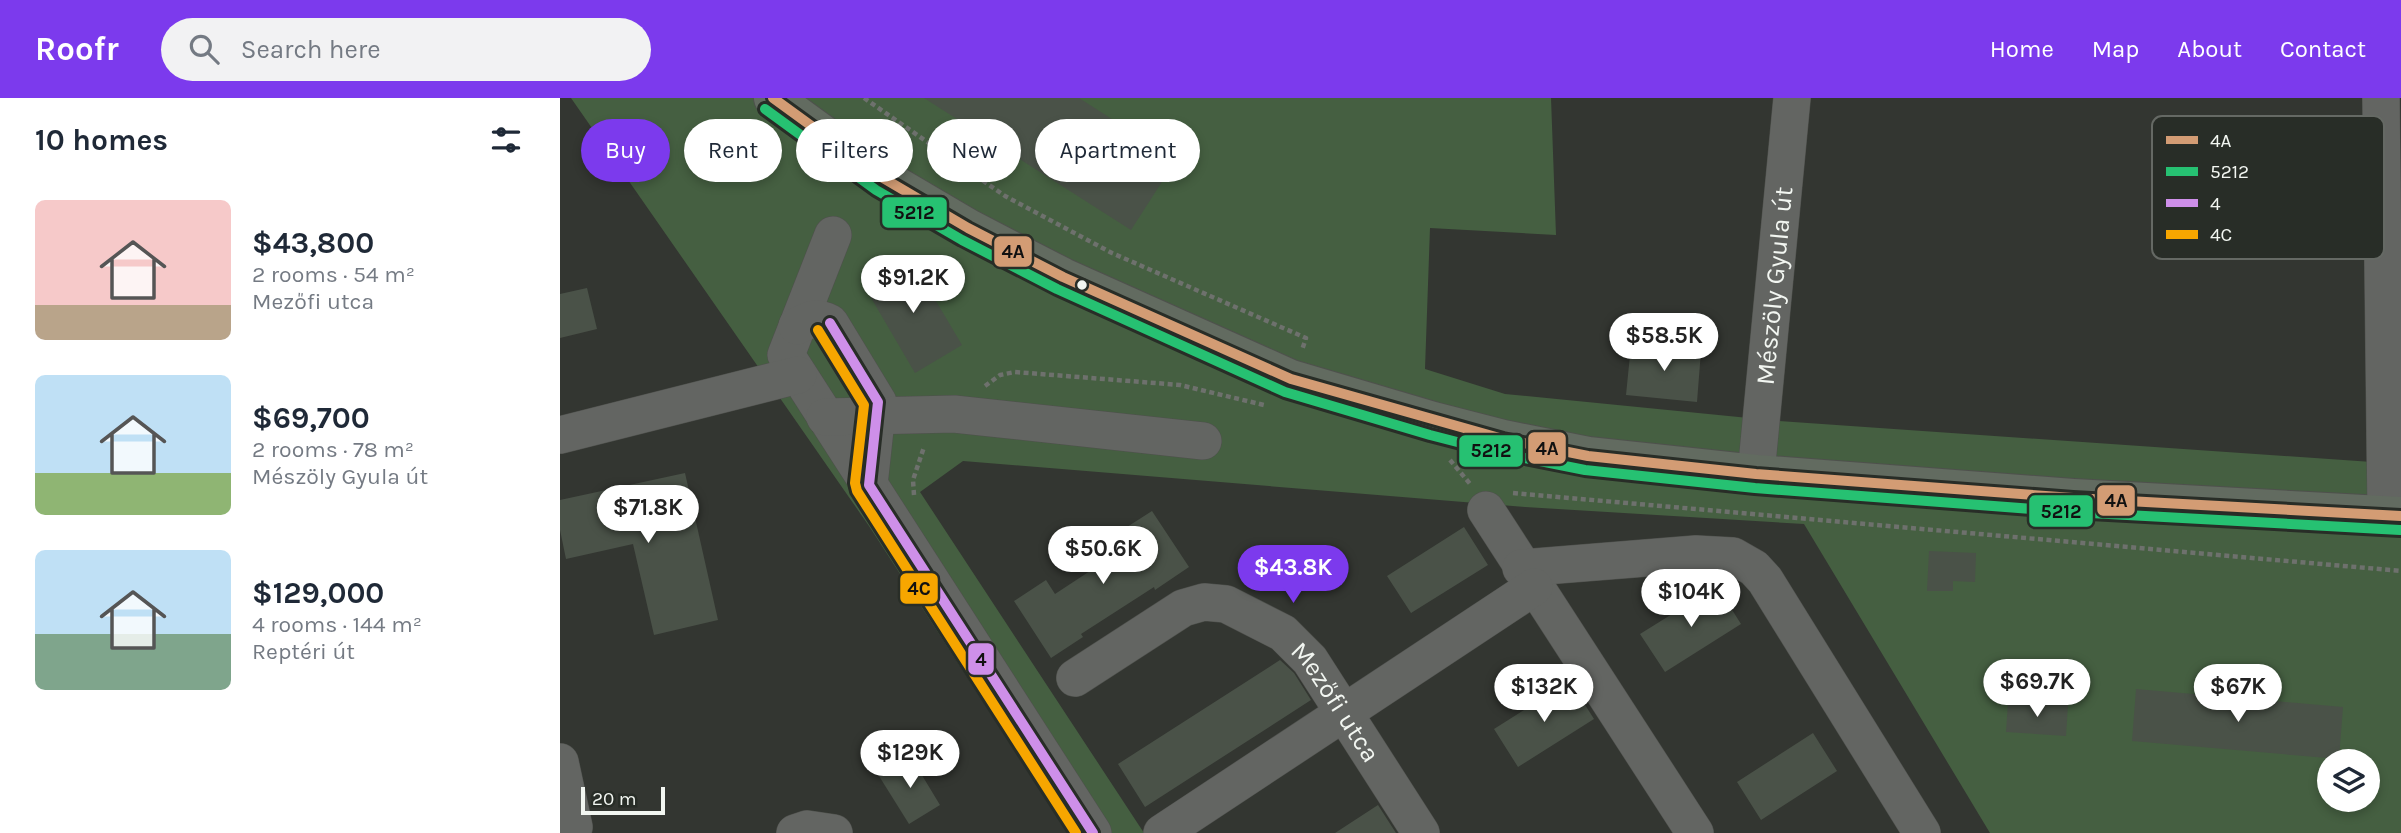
<!DOCTYPE html>
<html lang="en">
<head>
<meta charset="utf-8">
<style>
  :root { --surface:#fff; --page:#f2f2f3; --text:#1f2937; --muted:#747a83; --accent:#7c3aed }
  body { margin:0; font-family:Karla,sans-serif; background:var(--page); color:var(--text); height:100vh; display:flex; flex-direction:column; font-size:26px; white-space:nowrap }
  * { box-sizing:border-box; margin:0 }
  p { font-size:23px; color:var(--muted) }
  .icon { flex:none; width:38px; height:38px; fill:none; stroke:currentColor; stroke-width:2; stroke-linecap:round; stroke-linejoin:round }
  .map { position:relative; flex:1; overflow:hidden }
  .panel { display:flex; flex-direction:column; background:var(--surface); width:560px }
  .panel>* { flex:none }
  .guide { position:absolute; left:21px; top:21px; width:665px; height:63px; display:flex; gap:14px }
  .buttons { position:absolute; left:1757px; top:651px; display:grid; gap:14px }
  .buttons a { display:grid; place-items:center; width:63px; height:63px; border-radius:50%; background:var(--surface); box-shadow:0 4px 10px #0003; font-size:35px }
  .scale { position:absolute; left:21px; bottom:18px; width:84px; box-sizing:border-box; padding-left:7px; border:4px solid #f2f6f1; border-top:0; font-size:19px; line-height:24px; white-space:nowrap; color:#f2f6f1; -webkit-text-stroke:5px #282d27; paint-order:stroke }
  .price { position:absolute; translate:-50% -60px; padding:0 16px; border-radius:24px; background:#fff; color:#222; font-size:23px; line-height:46px; filter:drop-shadow(0 2px 4px #0008) }
  .price::after { content:''; position:absolute; left:50%; top:42px; width:21px; height:16px; margin-left:-10px; background:inherit; clip-path:polygon(0 0,100% 0,50% 100%) }
  .price.current { background:var(--accent); color:#fff }
  ul { padding:0; list-style:none }
  li { display:flex; align-items:center; gap:21px; height:175px; padding:0 35px }
  li span { display:grid; place-items:center; flex:none; width:196px; height:140px; border-radius:10px; color:#555 }
  li>.icon { margin-inline-start:auto }
  span .icon { width:84px; height:84px; fill:#fffc; stroke-width:1 }
  li b { font-size:30px }
  h2 { display:flex; justify-content:space-between; align-items:center; height:84px; padding:0 35px; font-size:30px }
  .tag { padding:0 24px; border-radius:32px; background:var(--surface); box-shadow:0 4px 10px #0003; font-size:24px; line-height:63px }
  .tag.current { background:var(--accent); color:#fff }
  header { display:flex; align-items:center; gap:42px; box-sizing:border-box; height:98px; padding:0 35px; background:var(--accent); color:#fff }
  header strong { font-size:33px }
  nav { display:flex; gap:38px; margin-inline-start:auto; font-size:24px }
  .search { width:490px; height:63px; background:var(--page); display:flex; align-items:center; gap:18px; box-sizing:border-box; padding:0 24px; border-radius:38px; color:var(--muted); font-size:26px }
  main { display:flex; flex:1; min-height:0 }
  .map>svg:first-child { display:block }
</style>
</head>
<body>
<header>
<strong>Roofr</strong>
<div class="search"><svg class="icon" aria-label="search" viewBox="0 0 24 24"><circle cx="10" cy="10" r="6"/><path d="M15 15l6 6"/></svg>Search here</div>
<nav><a>Home</a><a>Map</a><a>About</a><a>Contact</a></nav>
</header>
<main>
<section class="panel">
<h2>10 homes<svg class="icon" aria-label="filters" viewBox="0 0 24 24"><path d="M4 7h16M4 17h16"/><circle cx="9" cy="7" r="2"/><circle cx="15" cy="17" r="2"/></svg></h2>
<ul>
<li><span style="background:linear-gradient(#f6c9c9 75%,#b9a48a 0)"><svg class="icon" aria-label="home" viewBox="0 0 24 24"><path d="M3 11l9-7 9 7M6 9v11h12V9"/></svg></span><div><b>$43,800</b><p>2 rooms · 54 m²</p><p>Mezőfi utca</p></div></li>
<li><span style="background:linear-gradient(#bfe0f5 70%,#8fb573 0)"><svg class="icon" aria-label="home" viewBox="0 0 24 24"><path d="M3 11l9-7 9 7M6 9v11h12V9"/></svg></span><div><b>$69,700</b><p>2 rooms · 78 m²</p><p>Mészöly Gyula út</p></div></li>
<li><span style="background:linear-gradient(#bfe0f5 60%,#7fa58c 0)"><svg class="icon" aria-label="home" viewBox="0 0 24 24"><path d="M3 11l9-7 9 7M6 9v11h12V9"/></svg></span><div><b>$129,000</b><p>4 rooms · 144 m²</p><p>Reptéri út</p></div></li>
</ul>
</section>
<div class="map">
<svg width="1841" height="735" viewBox="0 0 1841 735">
  <rect width="100%" height="100%" fill="#333631"/>
  <path fill="#455f41" fill-rule="evenodd" d="M11 0H991L996 137 870 130 865 271 945 296 1219 323 1841 366V735H1430L1244 426 965 409 403 363 360 394 584 735H508L309 428ZM1769 663H1808V702H1769Z"/>
  <path fill="#4a5248" d="M364 0H519L616 62 571 132Z
    M350 159 402 247 355 275 303 186Z
    M27 190 37 231 0 240V196Z
    M1071 247 1141 253 1137 304 1066 297Z
    M125 375 158 522 94 537 73 446 6 461 0 432V402Z
    M592 413 629 469 595 492 594 489 521 536 523 539 491 560 454 503 486 482 495 496 565 450 556 436Z
    M904 429 928 467 851 515 827 478Z
    M1369 453 1416 455 1415 484 1393 483V493H1367Z
    M1157 488 1181 526 1105 574 1080 536Z
    M720 562 734 575 751 602 585 709 558 666Z
    M1010 583 1034 621 958 669 934 631Z
    M1576 591 1783 609 1779 661 1572 643Z
    M1448 604 1508 607 1506 638 1446 634Z
    M1253 635 1277 673 1201 722 1177 684Z
    M351 659 380 707 349 726 319 678Z
    M818 707 836 735H775Z"/>
  <g fill="none" stroke-linecap="round" stroke-linejoin="round">
    <defs>
      <g id="minor">
        <path d="M1821 0 1826 417"/>
        <path d="M273 137 226 257 533 735"/>
        <path d="M237 228C250 221 256 218 270 225L318 304 309 387"/>
        <path d="M265 319 394 316 643 343"/>
        <path d="M0 337 238 277"/>
        <path id="s1" d="M1196 376 1232 0"/>
        <path d="M926 412 1135 735"/>
        <path d="M961 470 1136 456 1173 458 1194 470 1205 482 1362 735"/>
        <path id="s2" d="M515 580 623 510 644 504 666 506 723 535 750 562 861 735"/>
        <path d="M0 664 14 729"/>
        <path d="M235 735 247 731 274 735"/>
        <path d="M602 735 974 489"/>
      </g>
      <path id="major" d="M213 0 323 80 408 130 503 179 731 281 873 323 943 341 1028 358 1196 376 1513 400 1841 418"/>
    </defs>
    <use href="#minor" stroke="#4f514d" stroke-width="38"/>
    <use href="#major" stroke="#4f514d" stroke-width="40"/>
    <path stroke="#6e716d" stroke-width="4.5" stroke-dasharray="5 3.5" stroke-linecap="butt" d="M304 0 445 98 552 155 746 240 742 252
      M425 288 440 277 455 274 620 287 704 307
      M890 362 911 387
      M953 395 1841 473
      M354 397 353 382 364 349"/>
    <use href="#minor" stroke="#636562" stroke-width="37"/>
    <use href="#major" stroke="#626b60" stroke-width="38"/>
    <defs>
      <path id="bus-1" d="M213 0 323 80 408 130 503 179 731 281 943 341 1028 358 1196 376 1513 400 1841 418"/>
      <path id="bus-2" d="M205 11 316 92 402 142 497 191 725 294 870 337 940 355 1025 372 1195 390 1512 414 1840 432"/>
      <path id="bus-3" d="M270 225 318 304 309 387
        M309 387 533 735"/>
      <path id="bus-4" d="M258 232 304 307 295 385 297 393 516 735"/>
    </defs>
    <use href="#bus-1" stroke="#282d27" stroke-width="16"/>
    <use href="#bus-2" stroke="#282d27" stroke-width="16"/>
    <use href="#bus-3" stroke="#282d27" stroke-width="16"/>
    <use href="#bus-4" stroke="#282d27" stroke-width="16"/>
    <use href="#bus-1" stroke="#d39c74" stroke-width="10"/>
    <use href="#bus-2" stroke="#26c172" stroke-width="10"/>
    <use href="#bus-3" stroke="#ce8fe9" stroke-width="10"/>
    <use href="#bus-4" stroke="#f7a600" stroke-width="10"/>
  </g>
  <circle fill="#f2f6f1" stroke="#282d27" stroke-width="2.5" cx="522" cy="187" r="6"/>
  <g text-anchor="middle" stroke-width="5" stroke-linejoin="round" paint-order="stroke">
    <g font-size="26" fill="#f2f6f1" stroke="#282d27">
      <text dy="9" stroke="none"><textPath href="#s1" startOffset="189">Mészöly Gyula út</textPath></text>
      <text dy="9" stroke="none"><textPath href="#s2" startOffset="324">Mezőfi utca</textPath></text>
    </g>
  </g>
  <rect x="1592" y="18" width="232" height="143" rx="10" fill="#282d27" stroke="#656964" stroke-width="2"/>
  <rect x="1606" y="38" width="32" height="8" fill="#d39c74"/>
  <rect x="1606" y="69" width="32" height="9" fill="#26c172"/>
  <rect x="1606" y="101" width="32" height="8" fill="#ce8fe9"/>
  <rect x="1606" y="132" width="32" height="9" fill="#f7a600"/>
  <g font-size="19" fill="#f2f6f1">
    <text x="1650" y="49">4A</text>
    <text x="1650" y="80">5212</text>
    <text x="1650" y="112">4</text>
    <text x="1650" y="143">4C</text>
  </g>
  <g stroke="#282d27" stroke-width="2.5">
    <rect x="321" y="98" width="67" height="33" rx="7" fill="#26c172"/>
    <rect x="433" y="137" width="40" height="33" rx="7" fill="#d39c74"/>
    <rect x="967" y="333" width="40" height="34" rx="7" fill="#d39c74"/>
    <rect x="898" y="336" width="66" height="34" rx="7" fill="#26c172"/>
    <rect x="1536" y="386" width="40" height="33" rx="7" fill="#d39c74"/>
    <rect x="1468" y="396" width="66" height="34" rx="7" fill="#26c172"/>
    <rect x="339" y="474" width="40" height="33" rx="7" fill="#f7a600"/>
    <rect x="407" y="544" width="28" height="34" rx="7" fill="#ce8fe9"/>
  </g>
  <g font-size="19" text-anchor="middle" font-weight="bold" fill="#111">
    <text x="354" y="121">5212</text>
    <text x="453" y="160">4A</text>
    <text x="987" y="357">4A</text>
    <text x="931" y="359">5212</text>
    <text x="1556" y="409">4A</text>
    <text x="1501" y="420">5212</text>
    <text x="359" y="497">4C</text>
    <text x="421" y="568">4</text>
  </g>
</svg>
<div class="buttons">
<a><svg class="icon" aria-label="layers" viewBox="0 0 24 24"><path d="M12 4l9 5-9 5-9-5zM3 14l9 5 9-5"/></svg></a>
</div>
<div class="scale">20 m</div>
<b class="price" style="left:353px;top:217px">$91.2K</b>
<b class="price" style="left:1104px;top:275px">$58.5K</b>
<b class="price" style="left:88px;top:447px">$71.8K</b>
<b class="price" style="left:543px;top:488px">$50.6K</b>
<b class="price current" style="left:733px;top:507px">$43.8K</b>
<b class="price" style="left:1131px;top:531px">$104K</b>
<b class="price" style="left:1477px;top:621px">$69.7K</b>
<b class="price" style="left:984px;top:626px">$132K</b>
<b class="price" style="left:1678px;top:626px">$67K</b>
<b class="price" style="left:350px;top:692px">$129K</b>
<div class="guide">
<a class="tag current">Buy</a>
<a class="tag">Rent</a>
<a class="tag">Filters</a>
<a class="tag">New</a>
<a class="tag">Apartment</a>
</div>
</div>
</main>
</body>
</html>
